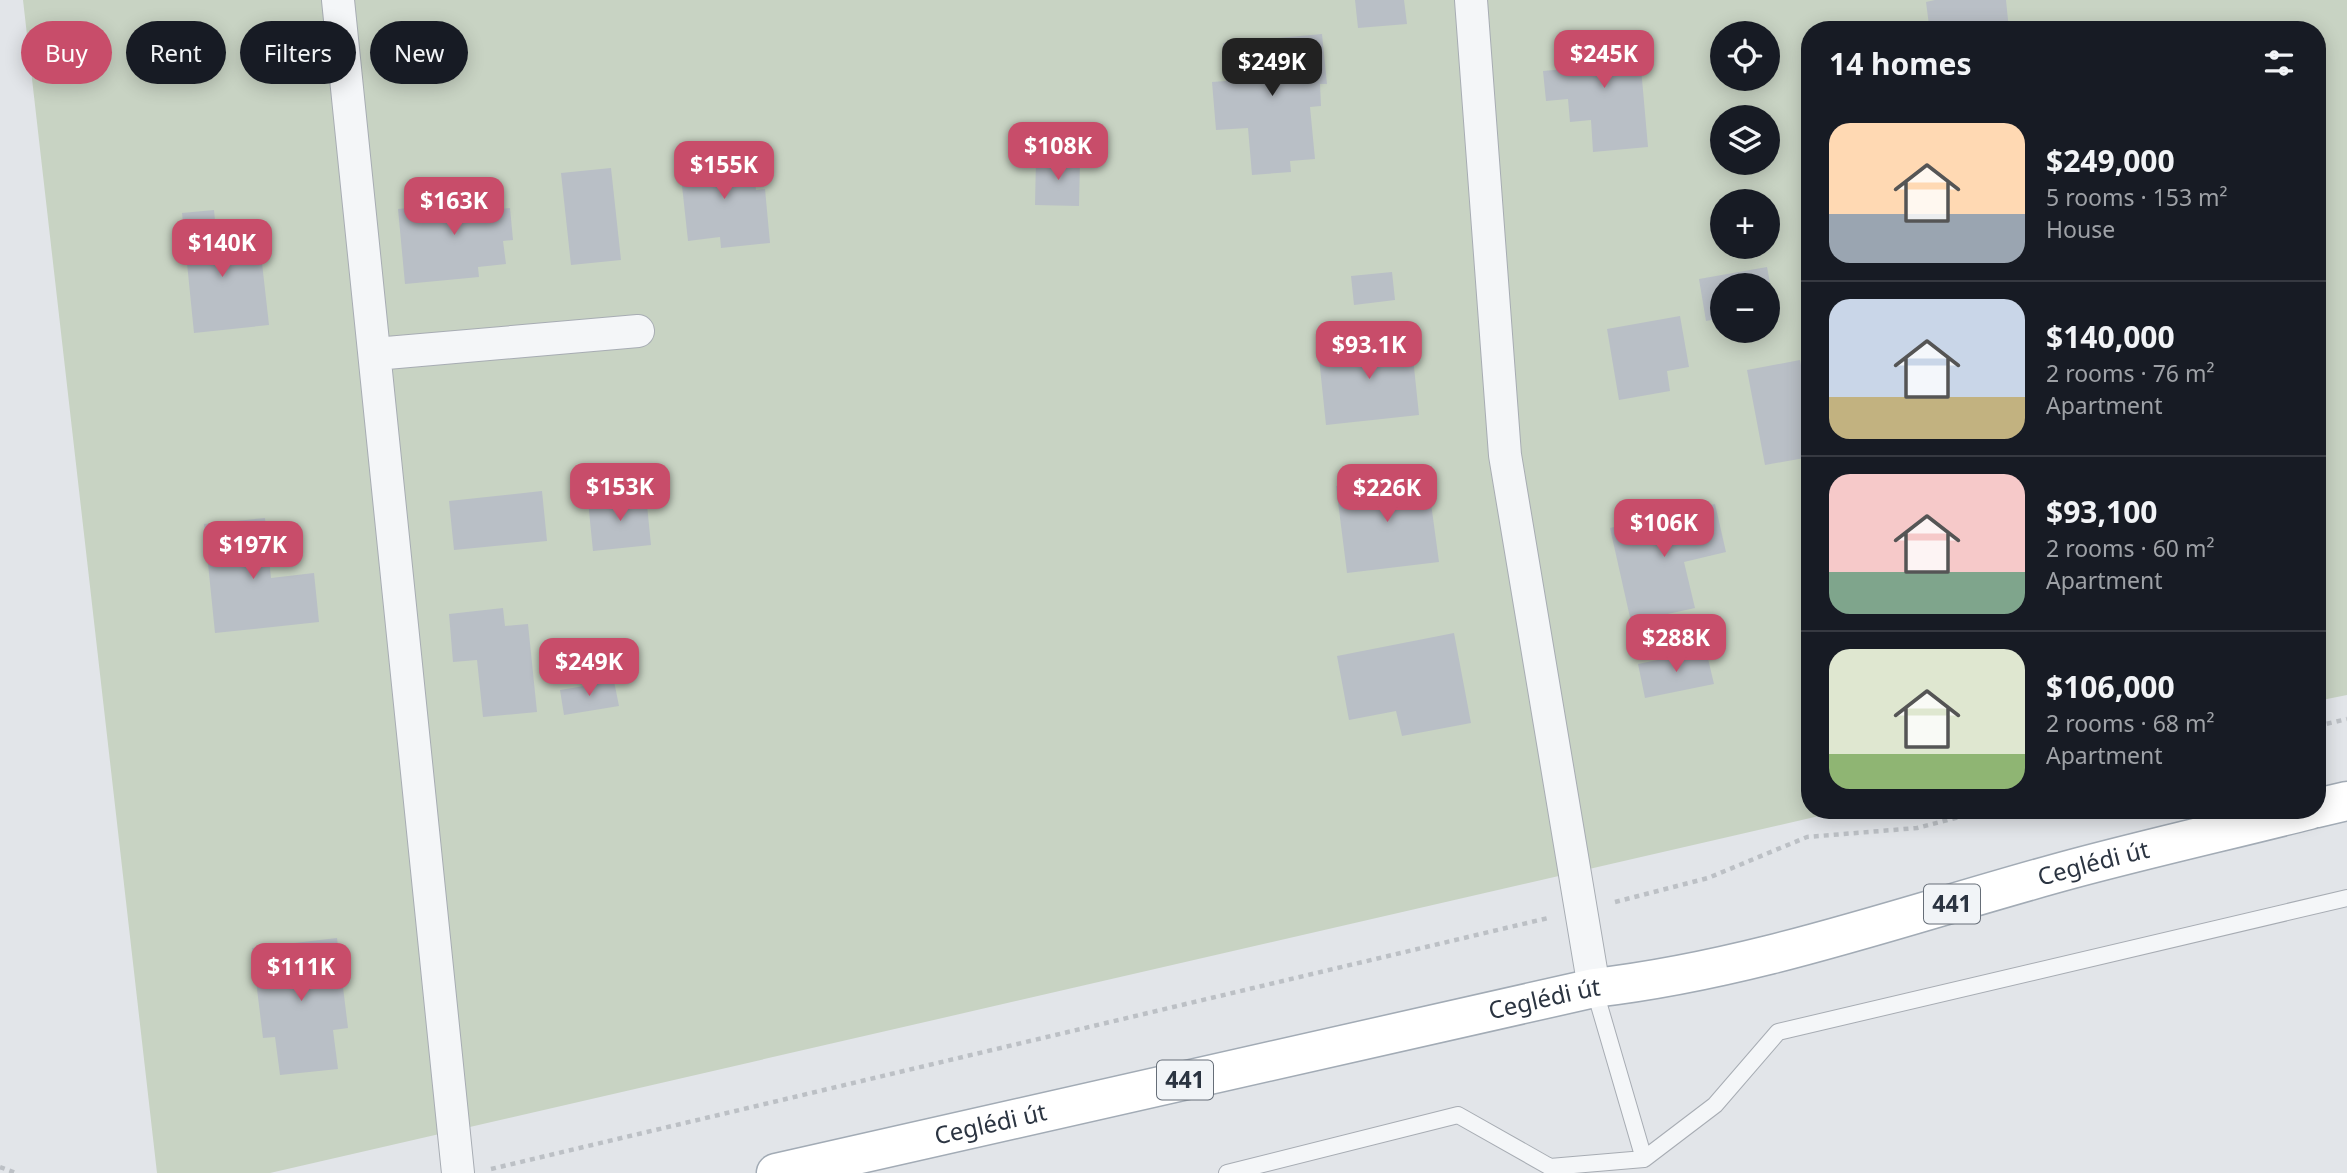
<!DOCTYPE html>
<html lang="en">
<head>
<meta charset="utf-8">
<style>
  :root { --surface:#171b24; --page:#20242c; --text:#f1f3f6; --muted:#9ea1a6; --line:#363941; --accent:#c84d6a }
  body { margin:0; font-family:"Noto Sans",sans-serif; background:var(--page); color:var(--text); height:100vh; display:flex; flex-direction:column; font-size:26px; white-space:nowrap }
  * { box-sizing:border-box; margin:0 }
  p { font-size:23px; color:var(--muted) }
  .icon { flex:none; width:38px; height:38px; fill:none; stroke:currentColor; stroke-width:2; stroke-linecap:round; stroke-linejoin:round }
  .map { position:relative; flex:1; overflow:hidden }
  .sheet { position:absolute; left:1801px; top:21px; width:525px; height:798px; display:flex; flex-direction:column; background:var(--surface); border-radius:28px; box-shadow:0 4px 18px #0003 }
  .sheet>* { flex:none }
  .hud { position:absolute; left:21px; top:21px; width:665px; height:63px; display:flex; gap:14px }
  .controls { position:absolute; left:1710px; top:21px; display:grid; gap:14px }
  .controls a { display:grid; place-items:center; width:70px; height:70px; border-radius:50%; background:var(--surface); box-shadow:0 4px 18px #0003; font-size:35px }
  .price { position:absolute; translate:-50% -60px; padding:0 16px; border-radius:14px; background:var(--accent); color:#fff; font-size:23px; line-height:46px; filter:drop-shadow(0 2px 4px #0008) }
  .price::after { content:''; position:absolute; left:50%; top:42px; width:21px; height:16px; margin-left:-10px; background:inherit; clip-path:polygon(0 0,100% 0,50% 100%) }
  .price.current { background:#222; color:#fff }
  ul { padding:0; list-style:none }
  li { display:flex; align-items:center; gap:21px; height:175px; padding:0 28px }
  li+li { border-top:2px solid var(--line) }
  li span { display:grid; place-items:center; flex:none; width:196px; height:140px; border-radius:21px; color:#555 }
  li>.icon { margin-inline-start:auto }
  span .icon { width:84px; height:84px; fill:#fffc; stroke-width:1 }
  li b { font-size:30px }
  h2 { display:flex; justify-content:space-between; align-items:center; height:84px; padding:0 28px; font-size:30px }
  .chip { padding:0 24px; border-radius:32px; background:var(--surface); box-shadow:0 4px 18px #0003; font-size:24px; line-height:63px }
  .chip.current { background:var(--accent); color:#fff }
  .map>svg:first-child { display:block }
</style>
</head>
<body>
<div class="map">
<svg width="2347" height="1173" viewBox="0 0 2347 1173">
  <rect width="100%" height="100%" fill="#e2e5e9"/>
  <path fill="#c8d3c3" fill-rule="evenodd" d="M23 0H2347V695L2317 701V30H1810V810H1845L270 1173H157ZM1722 33H1768V79H1722ZM1722 117H1768V163H1722ZM1722 201H1768V247H1722ZM1722 285H1768V331H1722Z"/>
  <path fill="#b9bfc6" d="M1355 0H1404L1407 24 1358 28Z
    M1935 0H2006L2009 30H1938L1937 24 1929 25 1926 2Z
    M1322 34 1327 84H1320L1321 106 1310 107 1315 159 1290 161 1291 172 1252 175 1248 128 1216 130 1212 82 1226 81 1223 43Z
    M1638 34 1648 147 1593 152 1591 120 1570 122 1568 99 1546 101 1543 71 1565 69 1564 46 1585 45 1584 38Z
    M729 153 730 162 753 159 756 190 765 189 770 243 721 248 720 237 688 241 679 158Z
    M1036 159 1080 160 1079 206 1035 205Z
    M611 168 621 260 571 265 561 173Z
    M498 189 500 209 510 208 513 240 503 241 506 264 478 267 479 277 405 284 398 209 440 205 439 195Z
    M214 210 217 241 245 238 249 264 262 263 269 325 194 333 182 213Z
    M1767 267 1775 309 1768 310V285H1722V318L1706 321 1699 279Z
    M1392 272 1395 300 1354 305 1351 276Z
    M1680 316 1689 367 1667 371 1670 391 1619 400 1607 329Z
    M1396 333 1398 350 1412 348 1419 415 1326 425 1319 358 1339 356 1338 339Z
    M1800 360 1810 414V457L1765 465 1747 370Z
    M1427 474 1439 562 1347 573 1336 486Z
    M542 491 547 541 454 550 449 501Z
    M646 495 651 545 593 551 588 501Z
    M1715 504 1726 552 1684 562 1695 608 1631 622 1610 528Z
    M265 518 271 578 314 573 319 622 215 633 204 524Z
    M503 608 505 626 528 624 537 712 483 717 477 660 453 662 449 614Z
    M1454 633 1471 723 1402 736 1396 711 1349 720 1337 656Z
    M1706 650 1714 684 1645 698 1638 664Z
    M614 681 619 706 564 715 560 690Z
    M337 938 348 1028 333 1030 338 1069 280 1075 275 1037 263 1038 252 948Z"/>
  <g fill="none" stroke-linecap="round" stroke-linejoin="round">
    <defs>
      <path id="service" d="M1594 988 1644 1159
        M1227 1173 1458 1115 1550 1167 1644 1159 1715 1105 1778 1032 2347 898"/>
      <path id="minor" d="M338 0 458 1173
        M1471 0 1505 455 1594 988
        M375 354 638 331"/>
      <g id="primary">
        <path d="M2317 808 2347 801"/>
        <path id="s1" d="M776 1173 1594 988C1758 969 1913 912 2072 869 2150 848 2230 830 2309 810"/>
      </g>
    </defs>
    <use href="#service" stroke="#a7acb3" stroke-width="18"/>
    <use href="#minor" stroke="#a7acb3" stroke-width="34"/>
    <use href="#primary" stroke="#a2abb5" stroke-width="41"/>
    <path stroke="#bcc0c5" stroke-width="4.5" stroke-dasharray="5 5" stroke-linecap="butt" d="M2317 726 2347 719
      M1615 902 1708 878 1807 837 1917 828 1986 810
      M0 1167 16 1173
      M491 1169 1548 918"/>
    <use href="#service" stroke="#f4f6f8" stroke-width="16"/>
    <use href="#minor" stroke="#f4f6f8" stroke-width="32"/>
    <use href="#primary" stroke="#fff" stroke-width="38"/>
  </g>
  <g text-anchor="middle" stroke-width="7" stroke-linejoin="round" paint-order="stroke">
    <g fill="#f1f4f7" stroke="#666e78" stroke-width="2">
      <rect x="1924" y="884.5" width="56" height="39" rx="5"/>
      <rect x="1157" y="1060.5" width="56" height="39" rx="5"/>
    </g>
    <g font-size="23" font-weight="bold" fill="#2b3441">
      <text x="1952" y="912">441</text>
      <text x="1185" y="1088">441</text>
    </g>
    <g font-size="24" fill="#2b3441" stroke="#f1f4f7">
      <text dy="8" stroke="none"><textPath href="#s1" startOffset="1354">Ceglédi út</textPath></text>
      <text dy="8" stroke="none"><textPath href="#s1" startOffset="788">Ceglédi út</textPath></text>
      <text dy="8" stroke="none"><textPath href="#s1" startOffset="220">Ceglédi út</textPath></text>
    </g>
  </g>
</svg>
<div class="controls">
<a><svg class="icon" aria-label="locate" viewBox="0 0 24 24"><circle cx="12" cy="12" r="6"/><path d="M12 2v4M12 18v4M2 12h4M18 12h4"/></svg></a>
<a><svg class="icon" aria-label="layers" viewBox="0 0 24 24"><path d="M12 4l9 5-9 5-9-5zM3 14l9 5 9-5"/></svg></a>
<a>+</a>
<a>−</a>
</div>
<b class="price" style="left:1604px;top:90px">$245K</b>
<b class="price current" style="left:1272px;top:98px">$249K</b>
<b class="price" style="left:1058px;top:182px">$108K</b>
<b class="price" style="left:724px;top:201px">$155K</b>
<b class="price" style="left:454px;top:237px">$163K</b>
<b class="price" style="left:222px;top:279px">$140K</b>
<b class="price" style="left:1369px;top:381px">$93.1K</b>
<b class="price" style="left:620px;top:523px">$153K</b>
<b class="price" style="left:1387px;top:524px">$226K</b>
<b class="price" style="left:1664px;top:559px">$106K</b>
<b class="price" style="left:253px;top:581px">$197K</b>
<b class="price" style="left:1676px;top:674px">$288K</b>
<b class="price" style="left:589px;top:698px">$249K</b>
<b class="price" style="left:301px;top:1003px">$111K</b>
<div class="hud">
<a class="chip current">Buy</a>
<a class="chip">Rent</a>
<a class="chip">Filters</a>
<a class="chip">New</a>
</div>
<section class="sheet">
<h2>14 homes<svg class="icon" aria-label="filters" viewBox="0 0 24 24"><path d="M4 7h16M4 17h16"/><circle cx="9" cy="7" r="2"/><circle cx="15" cy="17" r="2"/></svg></h2>
<ul>
<li><span style="background:linear-gradient(#ffd9b3 65%,#9aa5b1 0)"><svg class="icon" aria-label="home" viewBox="0 0 24 24"><path d="M3 11l9-7 9 7M6 9v11h12V9"/></svg></span><div><b>$249,000</b><p>5 rooms · 153 m²</p><p>House</p></div></li>
<li><span style="background:linear-gradient(#c9d6e8 70%,#c2b280 0)"><svg class="icon" aria-label="home" viewBox="0 0 24 24"><path d="M3 11l9-7 9 7M6 9v11h12V9"/></svg></span><div><b>$140,000</b><p>2 rooms · 76 m²</p><p>Apartment</p></div></li>
<li><span style="background:linear-gradient(#f6c9c9 70%,#7fa58c 0)"><svg class="icon" aria-label="home" viewBox="0 0 24 24"><path d="M3 11l9-7 9 7M6 9v11h12V9"/></svg></span><div><b>$93,100</b><p>2 rooms · 60 m²</p><p>Apartment</p></div></li>
<li><span style="background:linear-gradient(#dfe7d0 75%,#8fb573 0)"><svg class="icon" aria-label="home" viewBox="0 0 24 24"><path d="M3 11l9-7 9 7M6 9v11h12V9"/></svg></span><div><b>$106,000</b><p>2 rooms · 68 m²</p><p>Apartment</p></div></li>
</ul>
</section>
</div>
</body>
</html>
